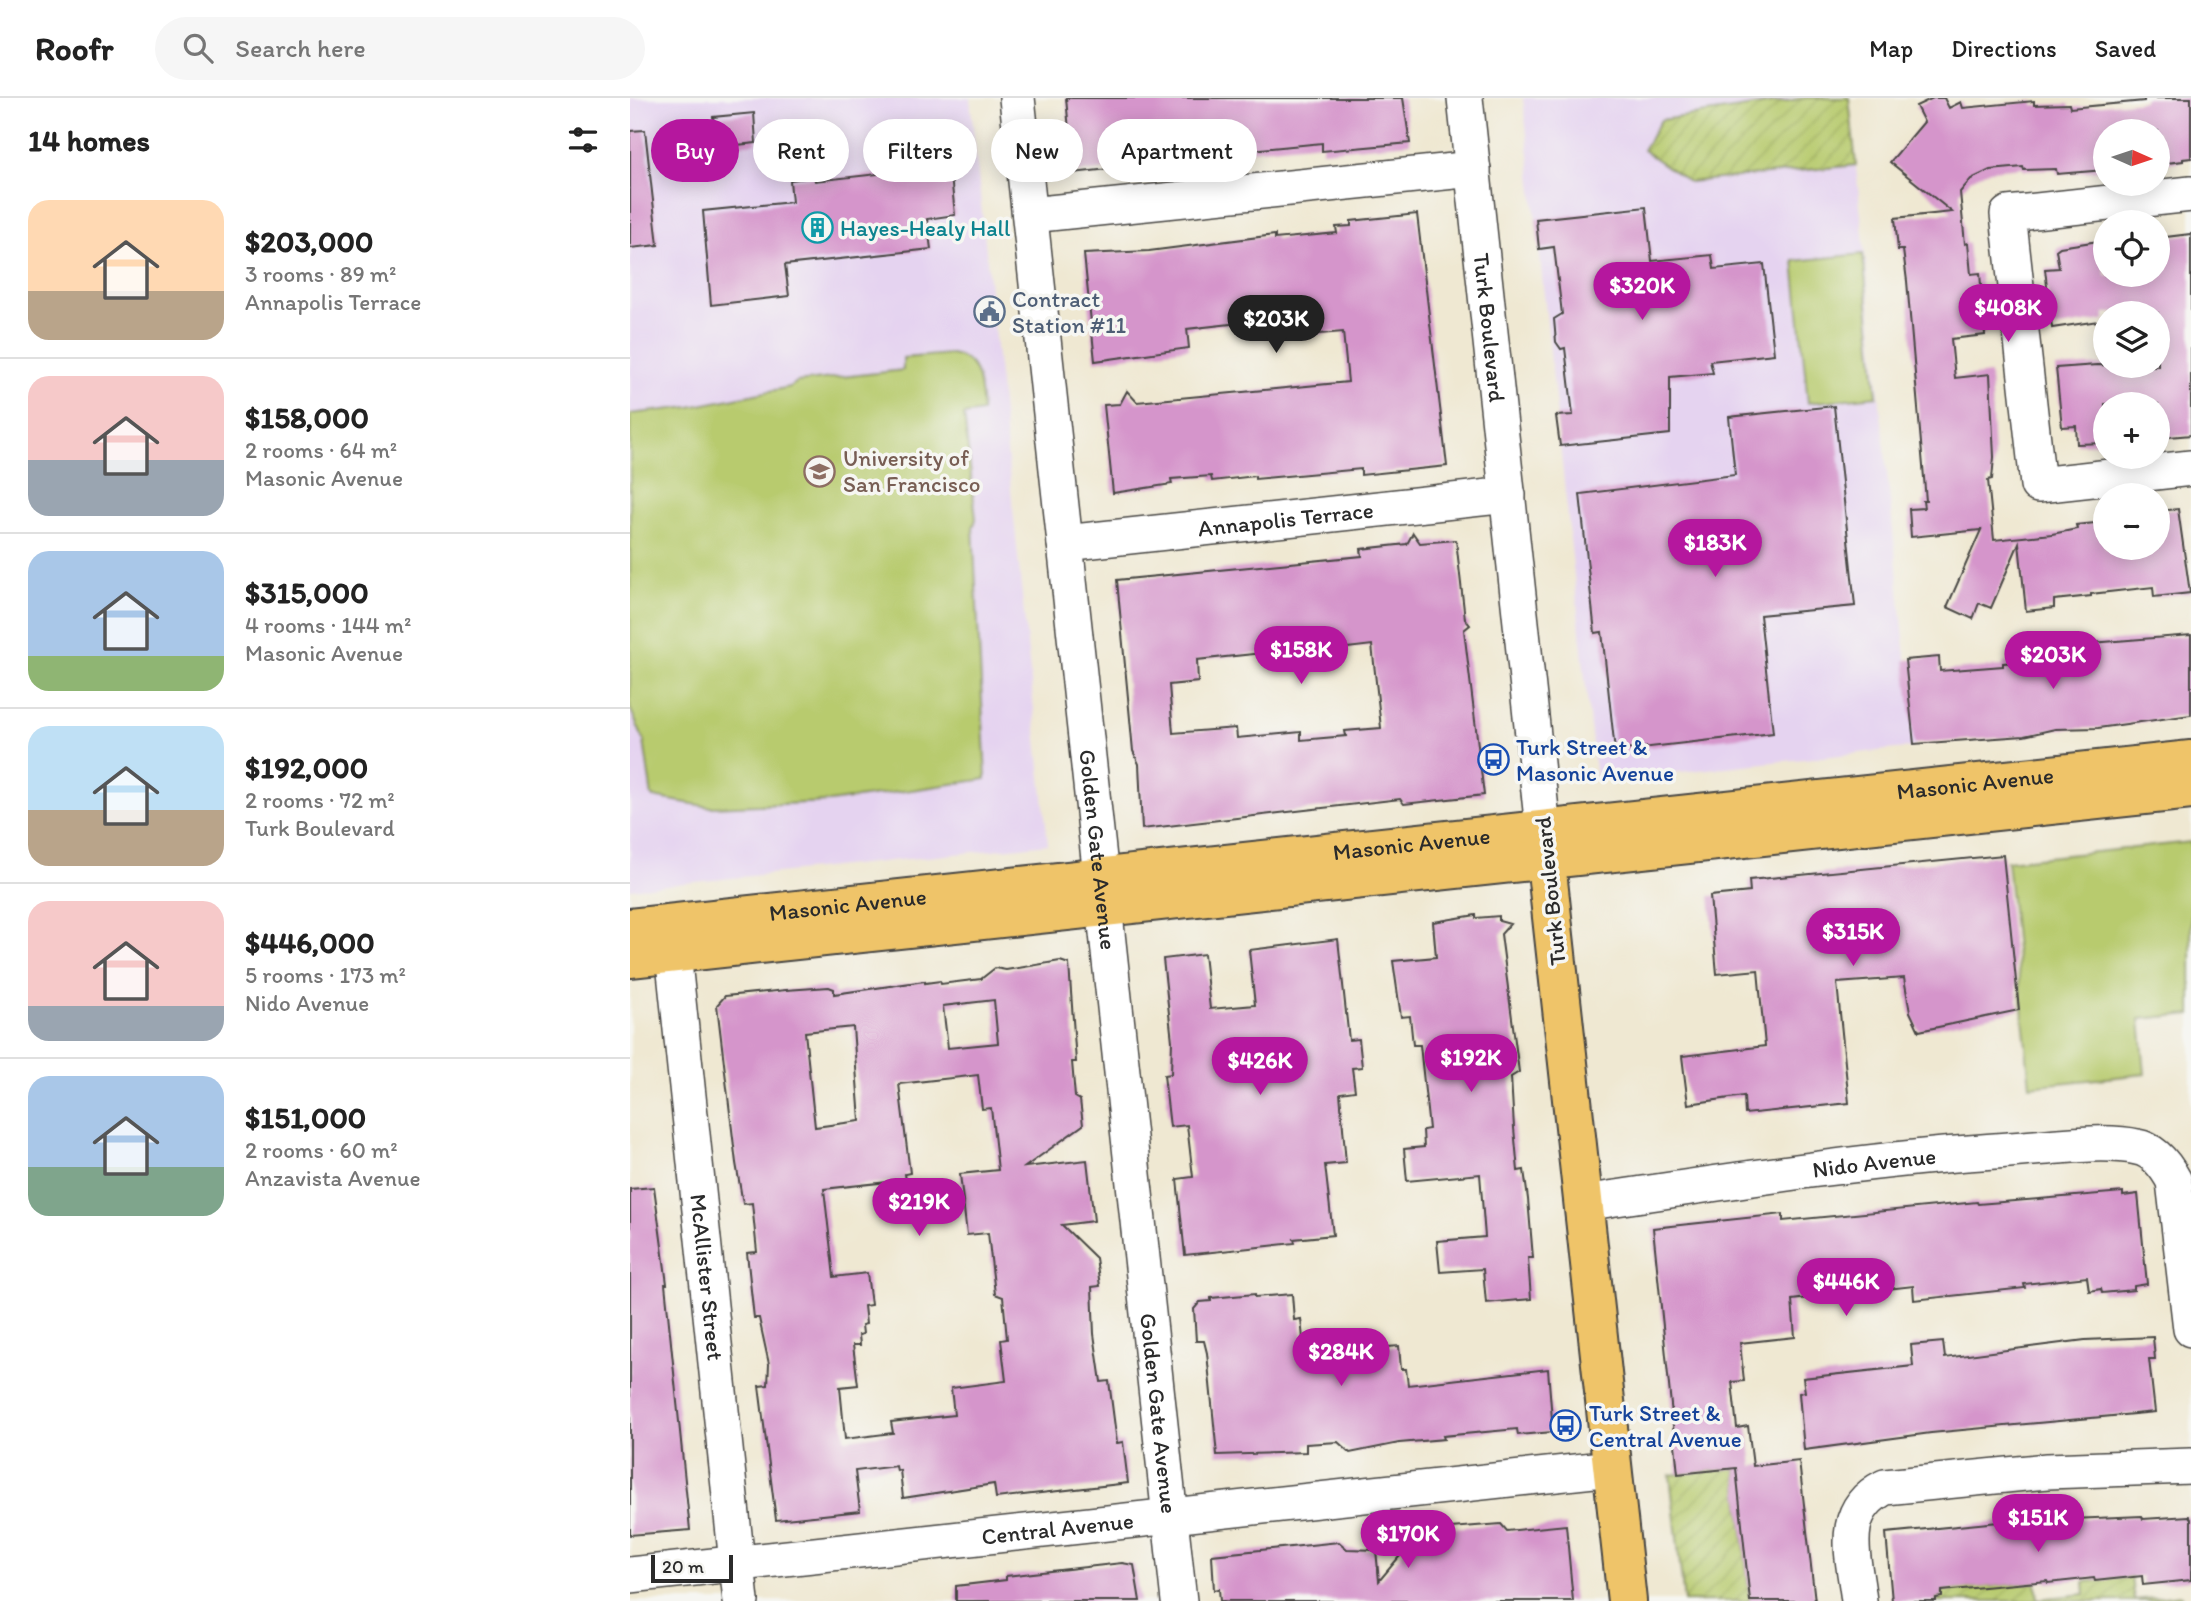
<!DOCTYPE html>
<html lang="en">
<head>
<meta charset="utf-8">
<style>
  :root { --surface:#fff; --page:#f6f6f6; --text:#222; --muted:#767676; --line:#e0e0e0; --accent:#b5179e }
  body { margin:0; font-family:Itim,sans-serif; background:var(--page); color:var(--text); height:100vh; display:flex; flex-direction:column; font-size:26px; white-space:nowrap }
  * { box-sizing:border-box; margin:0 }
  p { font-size:23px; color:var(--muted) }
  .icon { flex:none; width:38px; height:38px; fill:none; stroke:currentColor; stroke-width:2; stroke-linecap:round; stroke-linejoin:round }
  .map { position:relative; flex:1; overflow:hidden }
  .drawer { display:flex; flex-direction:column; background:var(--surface); width:630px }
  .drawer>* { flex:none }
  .top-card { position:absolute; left:21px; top:21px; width:665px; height:63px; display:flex; gap:14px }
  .needle { width:46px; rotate:93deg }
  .buttons { position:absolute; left:1463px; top:21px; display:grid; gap:14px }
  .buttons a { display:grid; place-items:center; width:77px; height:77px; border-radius:50%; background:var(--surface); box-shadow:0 4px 18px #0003; font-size:35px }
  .scale { position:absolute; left:21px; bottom:18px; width:82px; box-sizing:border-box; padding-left:7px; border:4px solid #2b2b2b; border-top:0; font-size:19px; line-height:24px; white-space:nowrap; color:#2b2b2b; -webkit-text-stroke:5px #f6f6f2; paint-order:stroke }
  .price { position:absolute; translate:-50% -60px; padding:0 16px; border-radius:24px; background:var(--accent); color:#fff; font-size:23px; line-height:46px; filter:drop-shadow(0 2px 4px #0008) }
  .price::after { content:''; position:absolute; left:50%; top:42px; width:21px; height:16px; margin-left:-10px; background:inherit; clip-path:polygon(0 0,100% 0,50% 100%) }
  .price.current { background:#222; color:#fff }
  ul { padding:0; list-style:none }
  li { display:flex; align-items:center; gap:21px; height:175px; padding:0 28px }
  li+li { border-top:2px solid var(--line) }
  li span { display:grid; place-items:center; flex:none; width:196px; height:140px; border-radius:21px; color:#555 }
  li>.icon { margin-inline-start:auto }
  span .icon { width:84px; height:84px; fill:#fffc; stroke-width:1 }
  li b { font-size:30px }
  h2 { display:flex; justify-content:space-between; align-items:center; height:84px; padding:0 28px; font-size:30px }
  .pill { padding:0 24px; border-radius:32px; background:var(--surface); box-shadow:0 4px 18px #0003; font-size:24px; line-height:63px }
  .pill.current { background:var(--accent); color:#fff }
  header { display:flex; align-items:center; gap:42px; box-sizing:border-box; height:98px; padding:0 35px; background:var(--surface); border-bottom:2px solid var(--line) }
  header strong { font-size:33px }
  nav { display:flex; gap:38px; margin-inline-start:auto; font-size:24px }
  .search { width:490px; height:63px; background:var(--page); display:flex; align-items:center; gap:18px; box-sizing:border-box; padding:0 24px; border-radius:38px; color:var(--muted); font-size:26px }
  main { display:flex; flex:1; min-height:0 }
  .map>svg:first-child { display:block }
</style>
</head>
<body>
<header>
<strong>Roofr</strong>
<div class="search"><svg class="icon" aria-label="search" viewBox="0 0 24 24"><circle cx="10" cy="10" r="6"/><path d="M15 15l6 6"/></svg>Search here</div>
<nav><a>Map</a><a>Directions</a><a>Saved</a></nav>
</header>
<main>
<section class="drawer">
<h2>14 homes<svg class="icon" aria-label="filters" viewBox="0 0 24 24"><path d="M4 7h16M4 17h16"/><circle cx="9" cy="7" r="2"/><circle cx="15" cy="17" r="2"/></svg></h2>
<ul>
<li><span style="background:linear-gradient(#ffd9b3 65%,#b9a48a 0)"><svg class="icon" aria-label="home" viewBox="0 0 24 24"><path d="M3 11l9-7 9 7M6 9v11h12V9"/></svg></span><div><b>$203,000</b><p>3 rooms · 89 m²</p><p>Annapolis Terrace</p></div></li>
<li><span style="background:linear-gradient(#f6c9c9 60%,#9aa5b1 0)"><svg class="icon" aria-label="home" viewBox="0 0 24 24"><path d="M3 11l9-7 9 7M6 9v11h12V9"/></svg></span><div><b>$158,000</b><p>2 rooms · 64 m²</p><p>Masonic Avenue</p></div></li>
<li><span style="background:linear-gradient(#a9c7e8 75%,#8fb573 0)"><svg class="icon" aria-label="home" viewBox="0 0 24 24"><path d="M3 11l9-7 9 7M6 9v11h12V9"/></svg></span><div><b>$315,000</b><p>4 rooms · 144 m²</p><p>Masonic Avenue</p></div></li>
<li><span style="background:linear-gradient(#bfe0f5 60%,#b9a48a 0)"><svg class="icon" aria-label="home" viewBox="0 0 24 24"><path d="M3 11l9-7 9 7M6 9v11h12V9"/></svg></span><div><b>$192,000</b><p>2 rooms · 72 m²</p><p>Turk Boulevard</p></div></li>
<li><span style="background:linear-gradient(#f6c9c9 75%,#9aa5b1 0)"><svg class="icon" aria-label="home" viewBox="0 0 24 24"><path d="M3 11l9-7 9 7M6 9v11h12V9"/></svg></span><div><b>$446,000</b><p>5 rooms · 173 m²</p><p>Nido Avenue</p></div></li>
<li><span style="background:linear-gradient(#a9c7e8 65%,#7fa58c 0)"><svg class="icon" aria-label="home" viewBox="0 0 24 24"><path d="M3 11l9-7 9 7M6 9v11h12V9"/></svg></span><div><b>$151,000</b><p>2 rooms · 60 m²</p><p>Anzavista Avenue</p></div></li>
</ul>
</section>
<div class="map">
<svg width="1561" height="1503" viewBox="0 0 1561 1503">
  <defs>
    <pattern id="garden-furrows" width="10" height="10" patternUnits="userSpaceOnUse" patternTransform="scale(1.75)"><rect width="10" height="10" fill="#b8cb6e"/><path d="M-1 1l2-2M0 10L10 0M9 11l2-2" fill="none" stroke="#9eae5f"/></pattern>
  </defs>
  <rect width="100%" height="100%" fill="#f6f6f2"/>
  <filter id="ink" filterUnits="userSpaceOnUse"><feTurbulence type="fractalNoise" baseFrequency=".0143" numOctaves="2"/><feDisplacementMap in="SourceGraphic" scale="14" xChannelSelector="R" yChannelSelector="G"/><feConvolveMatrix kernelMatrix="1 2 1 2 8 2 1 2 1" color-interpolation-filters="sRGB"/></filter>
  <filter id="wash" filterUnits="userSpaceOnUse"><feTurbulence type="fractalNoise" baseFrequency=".00686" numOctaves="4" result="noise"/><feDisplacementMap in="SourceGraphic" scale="28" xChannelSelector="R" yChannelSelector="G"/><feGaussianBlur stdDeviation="1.57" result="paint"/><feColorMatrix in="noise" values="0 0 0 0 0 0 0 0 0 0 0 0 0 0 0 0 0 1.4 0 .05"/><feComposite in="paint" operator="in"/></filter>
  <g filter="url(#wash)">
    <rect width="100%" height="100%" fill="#efe8d2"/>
    <path fill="#e5d3f0" d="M0 0H340L418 746 0 791Z
      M893 0H1219L1285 649 966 683Z"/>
    <path fill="#b8cb6e" stroke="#727b4c" stroke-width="2" d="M1233 156 1247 298 1178 305 1164 163Z
      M321 256C351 261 350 289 352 314L334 317 346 421 343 430 356 681 200 704 80 709 22 699 14 643 0 610V316L60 309 160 289 167 284 273 272V260Z
      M1561 744V916L1510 921 1515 976 1400 988 1377 763Z"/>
    <path fill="url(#garden-furrows)" stroke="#727b4c" stroke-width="2" d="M1176 0H1219L1226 67 1059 84 1013 52 1031 22Z
      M1106 1370 1120 1503H1054L1040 1377Z
      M1501 1479 1504 1502 1551 1497V1502L1561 1503H1306V1500L1312 1499 1313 1492 1406 1484 1408 1501 1455 1496 1454 1484Z"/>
    <g id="blocks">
      <path fill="#d595cb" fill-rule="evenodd" d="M436 0H773L780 45 692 53V45L641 50 544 60V64L513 67 512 62 479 71 443 75Z
        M1303 0H1314L1319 10 1331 4 1333 10 1404 3V7L1439 6 1440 10 1514 3V0H1561V60L1553 61V63L1528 66V33H1475V72L1427 76 1426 71 1394 72 1393 69 1360 72 1341 81 1330 94 1335 146 1338 145 1341 176 1350 175 1355 237 1321 241 1325 280 1360 276 1364 359 1362 381 1358 382 1364 442 1422 436 1447 431 1446 427 1475 424V450H1528V413L1548 411 1560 495 1524 499 1523 489 1461 496V498L1424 502V510L1396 513 1389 445 1361 510 1349 505 1343 521 1317 509 1351 432 1281 439 1279 411 1294 410 1293 403H1296L1277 183 1273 152H1268L1265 120 1322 114 1260 64 1294 24 1286 8Z
        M124 15 126 45 87 49 83 19Z
        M15 32 28 147 0 150V33Z
        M320 68 325 117 297 121 301 151 155 167 159 198 81 207 73 113 162 104 160 82 184 79 185 83Z
        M1016 109 1022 163 1082 157 1084 171 1134 166 1144 256 1080 263 1083 275 1040 279V336L930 348 926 318 943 317 935 250 931 251 926 244 924 221 932 216 924 149 909 151 906 121Z
        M787 116 817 368 731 377V371L625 381V378L582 383 581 378 541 381 542 386 483 395 474 307 490 306 497 293 507 304 718 284 713 234 666 238 665 224 635 234 627 223 557 231 559 250 465 263 454 156 519 153 645 137V141L707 135 706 129 721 128V123Z
        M1561 136V337L1528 340V306H1475V345L1447 346 1446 328 1432 329 1426 270 1467 267 1528 268V215H1475V222L1422 230 1415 171 1429 170 1426 152 1430 149 1475 142V177H1528V140Z
        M1204 308 1225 508 1130 517 1143 635 985 653 972 534 965 535 950 396 1105 377 1099 319Z
        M783 435 790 445 826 442 835 521 840 527 834 532 854 697 774 706 770 701 512 731 509 666 503 653 487 482 732 458 731 451 777 446ZM742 547 751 630 715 633 716 638 671 642V634L607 640 606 630 543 635 539 587 568 584 567 562 661 552V556H667Z
        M1561 537V617L1468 630 1425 631 1394 638 1284 646 1275 562 1309 559 1310 573 1373 568V565L1401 563 1399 550Z
        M1373 757 1389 912 1289 933 1280 914 1274 880 1207 885 1219 1005 1115 1016 1114 998 1058 1006 1052 958 1135 948 1128 872 1087 876 1080 798 1120 794 1119 782Z
        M846 817V820L869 818V823L880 826 871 836 889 974 881 979 884 1030 888 1073 894 1072 898 1101 903 1160H898L901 1201 856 1205 853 1171 810 1174 807 1143 855 1139 850 1076 777 1083 774 1051 794 1049 793 1032 799 1031 790 947H783L780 918 771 919 763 863 806 859 803 824Z
        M708 841 719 942 729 941 732 969 722 970 725 993 710 995 716 1065 695 1067 703 1137 664 1141 665 1145 555 1157 547 1081 563 1079 557 1027 540 1029 534 977 541 976 542 943 533 861 574 856 580 911 625 907 619 852Z
        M430 863 439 866 446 964H442L445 999 450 1002 453 1027 395 1069 457 1062 464 1123 432 1127 466 1160 470 1188 462 1189 464 1236 471 1284 479 1283 487 1345 493 1344 498 1385 366 1400 364 1386 273 1400 270 1372 267 1373 266 1368 225 1373 230 1413 146 1422 129 1288 138 1287 139 1266 129 1220H124L117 1155 127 1154 122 1105 113 1106 106 1065 87 907 95 898 156 892 199 889 204 891V896L295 883V885L310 883 311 886 351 881 365 870 376 872ZM364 902 368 945 318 950 313 908ZM223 929 230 1023 185 1029 175 934ZM348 977 352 1011 361 1010 368 1072 330 1076 337 1137 358 1135 365 1196 373 1199 377 1241 371 1242 376 1283 321 1290 324 1317 261 1324 263 1335 215 1341 210 1289 228 1287 223 1247H230L229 1237 233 1236 232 1227 236 1226 234 1208 241 1207 237 1175 204 1179 194 1091 276 1082 275 1076 280 1075 269 986Z
        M24 1089 37 1186H35L60 1432 0 1437V1091Z
        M1493 1094V1098L1508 1096 1517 1186 1504 1188V1192L1472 1195 1471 1191 1459 1193 1457 1179 1394 1186 1395 1190 1284 1202 1283 1188 1162 1202 1165 1239 1110 1245 1114 1283 1102 1284 1107 1330 1118 1328 1123 1368 1169 1363 1185 1503H1120L1106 1370 1048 1376 1023 1130 1153 1116V1123L1347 1104 1348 1106Z
        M625 1196V1199L662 1196 664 1222 671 1221 673 1241 716 1238V1242L731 1240 733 1251 769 1248 771 1271H776L778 1287 918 1271 923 1334 888 1337 887 1331 813 1338 814 1341 769 1345 720 1355 708 1344 676 1346V1354L587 1357 577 1255 574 1243H566L564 1211 570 1204 581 1203V1200Z
        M1523 1239 1525 1261H1519L1525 1314 1301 1335 1174 1352 1169 1295 1175 1294 1173 1280 1283 1268 1281 1247 1313 1244 1315 1260 1455 1242Z
        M1512 1418 1513 1421 1559 1418 1561 1421V1482L1513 1487 1512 1478 1465 1483 1464 1480 1418 1485 1417 1483 1312 1493V1499L1306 1500V1503H1262L1256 1435 1369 1424Z
        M871 1426 877 1433 936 1427 943 1503H590L589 1491 584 1492 582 1457 709 1444 717 1451 746 1452 749 1483 779 1447 803 1444 808 1431Z
        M492 1465 504 1467 510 1503H326V1488L376 1482V1478Z"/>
    </g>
  </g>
  <g filter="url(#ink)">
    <use href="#blocks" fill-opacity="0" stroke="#484744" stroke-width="2"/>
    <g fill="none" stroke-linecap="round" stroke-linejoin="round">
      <defs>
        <g id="minor">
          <path id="s1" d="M387 0 549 1503"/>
          <path id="s2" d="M835 0 913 731"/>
          <path d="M1561 96 1378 116 1408 387 1561 370"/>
          <path d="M400 117 843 71"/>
          <path id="s3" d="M435 445 878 397"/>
          <path id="s4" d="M43 855 111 1503"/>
          <path id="s5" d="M953 1105C1095 1084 1237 1061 1379 1052 1414 1050 1474 1041 1507 1049 1524 1052 1536 1068 1544 1083L1561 1231"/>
          <path id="s6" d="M0 1477 982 1370"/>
          <path d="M1229 1503C1224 1459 1207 1413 1255 1389L1417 1373 1561 1368"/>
        </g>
        <g id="major">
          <path d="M913 737 997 1503"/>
          <path id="s7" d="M0 830 1561 662"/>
          <path d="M0 860 1561 692"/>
        </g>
      </defs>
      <use href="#minor" stroke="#484744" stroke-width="38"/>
      <use href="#major" stroke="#484744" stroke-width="42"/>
      <use href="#minor" stroke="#fff" stroke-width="35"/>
      <use href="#major" stroke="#efc469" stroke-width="38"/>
    </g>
  </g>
  <defs>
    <symbol id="building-ring" viewBox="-11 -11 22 22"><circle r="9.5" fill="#f6f6f2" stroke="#0f9aa8" stroke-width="1.5"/><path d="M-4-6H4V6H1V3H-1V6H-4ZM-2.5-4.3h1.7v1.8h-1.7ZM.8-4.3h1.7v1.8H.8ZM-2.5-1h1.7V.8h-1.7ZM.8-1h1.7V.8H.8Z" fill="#0f9aa8"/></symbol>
    <symbol id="civic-ring" viewBox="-11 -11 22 22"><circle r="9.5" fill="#f6f6f2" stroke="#5c6f8a" stroke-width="1.5"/><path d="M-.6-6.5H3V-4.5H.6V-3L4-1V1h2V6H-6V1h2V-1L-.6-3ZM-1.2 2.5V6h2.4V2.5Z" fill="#5c6f8a"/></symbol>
    <symbol id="university-ring" viewBox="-11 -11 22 22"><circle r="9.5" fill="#f6f6f2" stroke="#8d6e63" stroke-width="1.5"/><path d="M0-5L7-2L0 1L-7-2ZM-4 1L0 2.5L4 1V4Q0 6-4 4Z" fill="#8d6e63"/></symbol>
    <symbol id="bus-ring" viewBox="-11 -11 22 22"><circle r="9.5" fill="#f6f6f2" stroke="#1a4fb4" stroke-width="1.5"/><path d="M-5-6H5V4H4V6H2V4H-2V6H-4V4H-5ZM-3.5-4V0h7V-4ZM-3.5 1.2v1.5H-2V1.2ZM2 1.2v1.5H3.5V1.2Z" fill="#1a4fb4"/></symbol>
  </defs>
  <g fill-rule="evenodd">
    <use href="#building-ring" x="170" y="112" width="35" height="35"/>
    <use href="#civic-ring" x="342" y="196" width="35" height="35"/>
    <use href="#university-ring" x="172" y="356" width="35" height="35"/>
    <use href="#bus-ring" x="846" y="644" width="35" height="35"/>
    <use href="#bus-ring" x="918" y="1310" width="35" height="35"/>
  </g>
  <g text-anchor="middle" stroke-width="7" stroke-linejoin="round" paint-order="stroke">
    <g font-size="23" fill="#0d838f" stroke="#f6f6f2" text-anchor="start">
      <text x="210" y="138">Hayes-Healy Hall</text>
    </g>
    <g font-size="23" fill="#4e5e75" stroke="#f6f6f2" text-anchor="start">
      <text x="382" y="209">Contract<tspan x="382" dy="26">Station #11</tspan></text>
    </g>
    <g font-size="23" fill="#2b2b2b" stroke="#f6f6f2">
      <text dy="8" stroke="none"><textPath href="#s2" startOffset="231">Turk Boulevard</textPath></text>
      <text dy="8" stroke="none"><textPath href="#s3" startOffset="222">Annapolis Terrace</textPath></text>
      <text dy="8" stroke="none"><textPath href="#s7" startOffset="1353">Masonic Avenue</textPath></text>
      <text dy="8" stroke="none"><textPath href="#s7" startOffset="786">Masonic Avenue</textPath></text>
      <text dy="8" stroke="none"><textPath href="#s1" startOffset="756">Golden Gate Avenue</textPath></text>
      <text transform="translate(920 793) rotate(-96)" y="8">Turk Boulevard</text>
      <text dy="8" stroke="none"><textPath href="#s7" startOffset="219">Masonic Avenue</textPath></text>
      <text dy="8" stroke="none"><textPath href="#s5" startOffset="294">Nido Avenue</textPath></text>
      <text dy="8" stroke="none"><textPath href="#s4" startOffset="326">McAllister Street</textPath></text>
      <text dy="8" stroke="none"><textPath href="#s1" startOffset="1323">Golden Gate Avenue</textPath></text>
      <text dy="8" stroke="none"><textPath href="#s6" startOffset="430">Central Avenue</textPath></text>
    </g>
    <g font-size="23" fill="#785e54" stroke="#f6f6f2" text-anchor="start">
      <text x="213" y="368">University of<tspan x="213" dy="26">San Francisco</tspan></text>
    </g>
    <g font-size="23" fill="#164399" stroke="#f6f6f2" text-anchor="start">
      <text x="886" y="657">Turk Street &amp;<tspan x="886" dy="26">Masonic Avenue</tspan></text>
      <text x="959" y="1323">Turk Street &amp;<tspan x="959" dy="26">Central Avenue</tspan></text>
    </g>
  </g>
</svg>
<div class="buttons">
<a><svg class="needle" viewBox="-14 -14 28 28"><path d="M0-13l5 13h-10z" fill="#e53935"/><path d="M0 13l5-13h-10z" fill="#767676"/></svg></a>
<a><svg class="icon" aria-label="locate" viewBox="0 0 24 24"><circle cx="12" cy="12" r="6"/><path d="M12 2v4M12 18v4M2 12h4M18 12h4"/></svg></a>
<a><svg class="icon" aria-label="layers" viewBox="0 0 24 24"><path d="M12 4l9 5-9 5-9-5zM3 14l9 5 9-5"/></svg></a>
<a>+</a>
<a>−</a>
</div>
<div class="scale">20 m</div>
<b class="price" style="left:1012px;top:224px">$320K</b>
<b class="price" style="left:1378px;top:246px">$408K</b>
<b class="price current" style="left:646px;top:257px">$203K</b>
<b class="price" style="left:1085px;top:481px">$183K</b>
<b class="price" style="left:671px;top:588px">$158K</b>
<b class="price" style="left:1423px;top:593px">$203K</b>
<b class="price" style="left:1223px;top:870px">$315K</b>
<b class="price" style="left:841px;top:996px">$192K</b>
<b class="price" style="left:630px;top:999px">$426K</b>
<b class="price" style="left:289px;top:1140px">$219K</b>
<b class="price" style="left:1216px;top:1220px">$446K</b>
<b class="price" style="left:711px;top:1290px">$284K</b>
<b class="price" style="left:1408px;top:1456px">$151K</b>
<b class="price" style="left:778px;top:1472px">$170K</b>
<div class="top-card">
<a class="pill current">Buy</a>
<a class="pill">Rent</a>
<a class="pill">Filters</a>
<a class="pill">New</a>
<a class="pill">Apartment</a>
</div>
</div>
</main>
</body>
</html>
